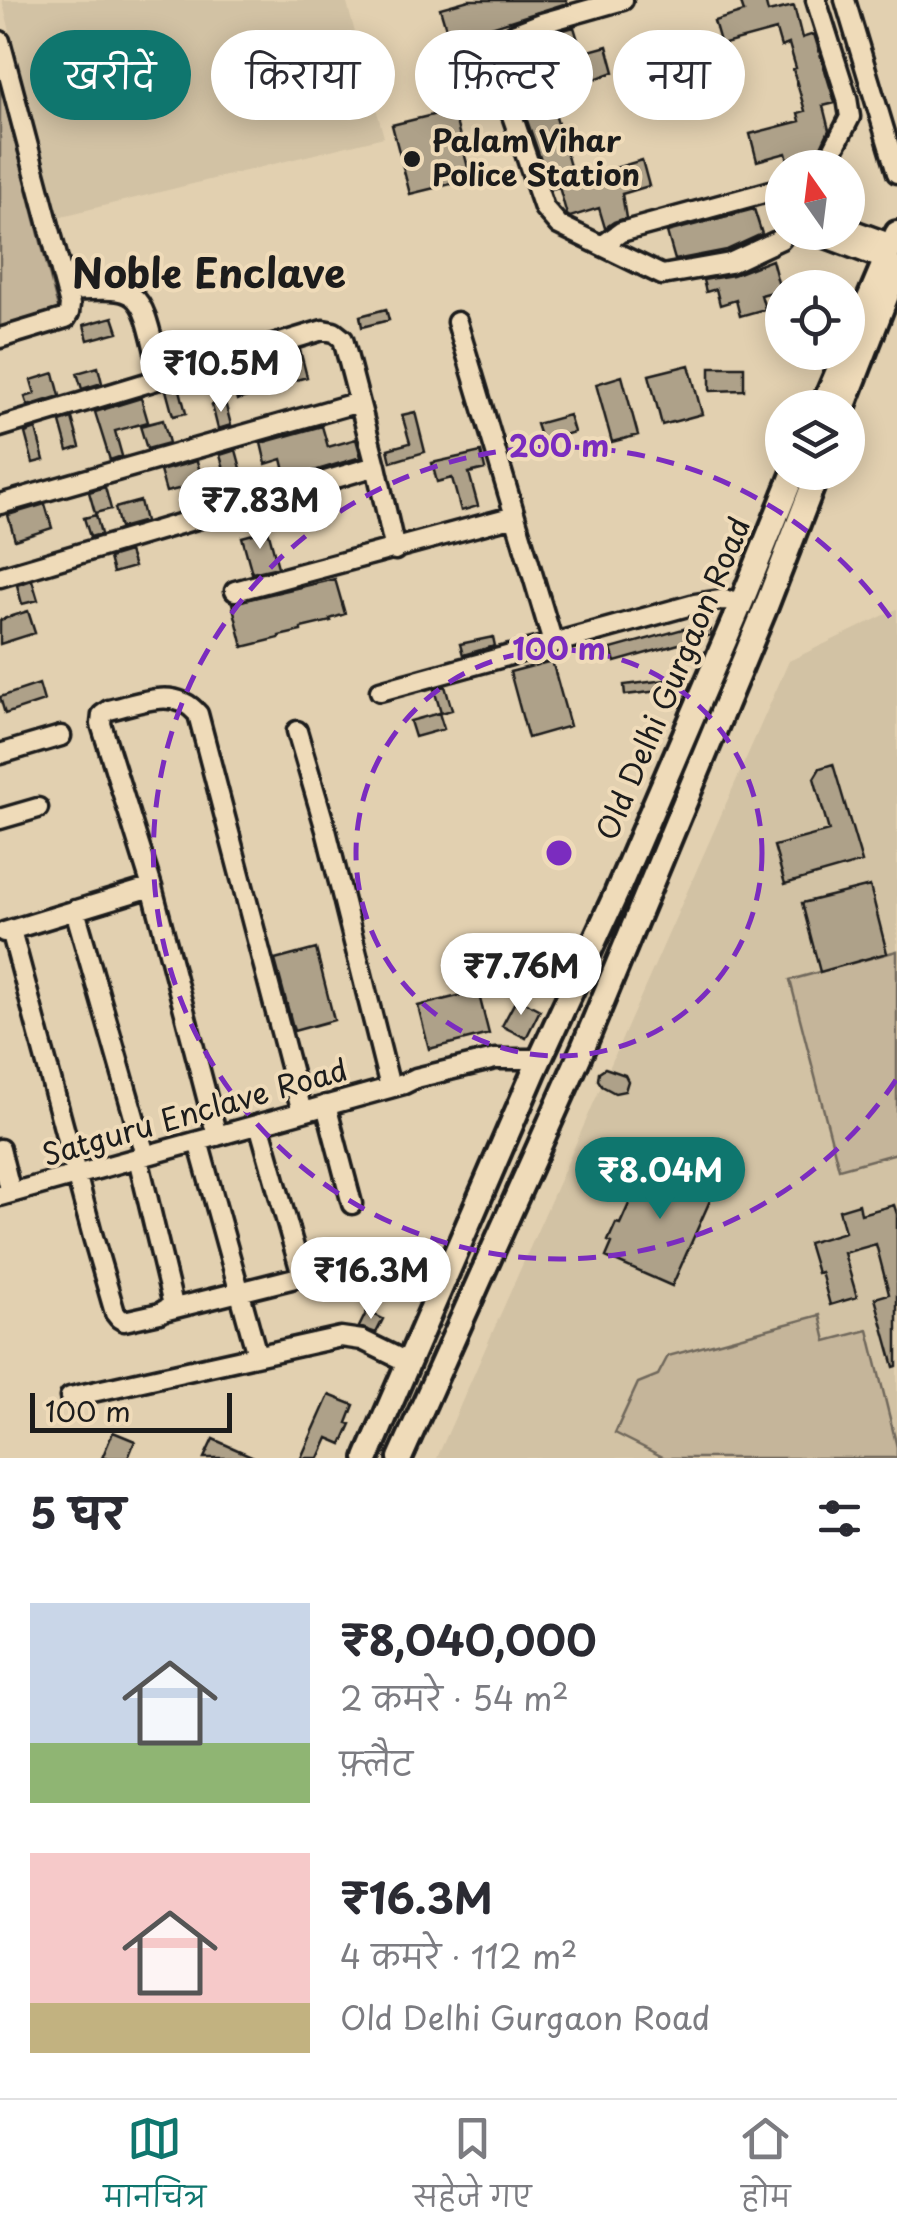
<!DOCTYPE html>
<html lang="hi">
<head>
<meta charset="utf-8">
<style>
  :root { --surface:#fff; --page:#f7f7f7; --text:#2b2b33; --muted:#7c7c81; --line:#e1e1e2; --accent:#0f766e }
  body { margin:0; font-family:"Playpen Sans","Playpen Sans Deva",sans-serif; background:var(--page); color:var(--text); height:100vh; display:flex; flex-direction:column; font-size:38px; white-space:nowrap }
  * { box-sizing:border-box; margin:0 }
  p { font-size:32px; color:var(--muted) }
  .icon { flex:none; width:55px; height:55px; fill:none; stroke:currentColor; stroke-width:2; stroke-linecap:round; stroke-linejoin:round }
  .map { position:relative; height:1458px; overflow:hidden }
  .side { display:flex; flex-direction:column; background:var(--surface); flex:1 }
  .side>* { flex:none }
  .banner { position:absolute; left:30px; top:30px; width:838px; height:90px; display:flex; gap:20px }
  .needle { width:65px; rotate:346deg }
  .controls { position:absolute; left:765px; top:150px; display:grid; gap:20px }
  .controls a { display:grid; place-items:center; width:100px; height:100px; border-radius:50%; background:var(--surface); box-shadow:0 5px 25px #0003; font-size:50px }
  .scale { position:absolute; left:30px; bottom:25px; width:202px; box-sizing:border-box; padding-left:10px; border:5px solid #1c1c1c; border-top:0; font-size:28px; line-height:35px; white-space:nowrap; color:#1c1c1c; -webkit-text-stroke:8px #efdbb9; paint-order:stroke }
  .price { position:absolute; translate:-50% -85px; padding:0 22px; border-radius:35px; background:#fff; color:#222; font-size:32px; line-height:65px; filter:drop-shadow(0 2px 5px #0008) }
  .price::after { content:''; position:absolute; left:50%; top:60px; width:30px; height:22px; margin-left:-15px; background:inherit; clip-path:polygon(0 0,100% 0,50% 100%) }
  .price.selected { background:var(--accent); color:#fff }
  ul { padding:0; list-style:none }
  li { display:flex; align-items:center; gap:30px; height:250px; padding:0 30px }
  li span { display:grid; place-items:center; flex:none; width:280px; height:200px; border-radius:0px; color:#555 }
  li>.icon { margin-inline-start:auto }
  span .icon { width:120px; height:120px; fill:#fffc; stroke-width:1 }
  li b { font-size:42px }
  h2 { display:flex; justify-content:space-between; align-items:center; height:120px; padding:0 30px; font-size:42px }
  .chip { padding:0 35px; border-radius:45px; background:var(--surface); box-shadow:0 5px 25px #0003; font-size:35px; line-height:90px }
  .chip.selected { background:var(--accent); color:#fff }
  .tab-bar { display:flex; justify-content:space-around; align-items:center; height:140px; border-top:2px solid var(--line); background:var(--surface); font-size:28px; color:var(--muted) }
  .tab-bar a { display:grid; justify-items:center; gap:5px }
  .tab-bar .selected { color:var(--accent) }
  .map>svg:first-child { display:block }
</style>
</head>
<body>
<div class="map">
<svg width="897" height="1458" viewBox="0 0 897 1458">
  <rect width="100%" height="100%" fill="#e2d0b0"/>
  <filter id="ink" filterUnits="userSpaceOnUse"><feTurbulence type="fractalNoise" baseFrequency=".01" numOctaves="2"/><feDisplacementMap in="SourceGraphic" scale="20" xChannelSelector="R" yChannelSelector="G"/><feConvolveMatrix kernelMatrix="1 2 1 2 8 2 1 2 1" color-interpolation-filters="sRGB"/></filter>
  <g filter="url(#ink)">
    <path fill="#d2c2a4" d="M2 0H346L384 137 58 217Z
      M897 609V1458H437L789 661Z"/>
    <path fill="#c5b59a" stroke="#70685b" stroke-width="2.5" d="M0 83 60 316 0 334Z
      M897 951V1153L839 1169 790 980Z
      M820 1315 826 1341 868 1330 897 1447V1458H665L615 1433 638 1383 658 1375 668 1356Z"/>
    <path fill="#aea189" stroke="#1c1c1c" stroke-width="2.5" d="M469 0H566L567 3 475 32 487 76 462 83 440 8Z
      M740 0H765L768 12 794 6 802 38 814 34 835 103 823 106 829 130 821 147 808 151 812 168H790L786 153 757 161 750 134 800 121 798 113 805 111 793 69 796 68 789 44 781 47 776 30 721 45 714 21 744 12Z
      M574 27 582 53 607 46 614 72 554 94 559 109 554 110 573 177 586 173 589 181 609 174 608 170 642 160 649 186 622 194 626 218 614 222 605 228 599 208 570 217 567 215 559 187 551 189 524 112 534 109 526 83 560 73 549 34Z
      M712 50 723 87 635 113 625 76Z
      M453 110 471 179 410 194 392 125Z
      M754 209 762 234 727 250 675 260 667 232Z
      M772 260 780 290 761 295 765 309 740 316 736 300 720 305 716 289 706 292 703 280 733 275Z
      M386 309 389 320 362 327 360 316Z
      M113 317 118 332 88 340 84 325Z
      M300 350 307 377 270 387 271 390 237 400 229 371Z
      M689 365 702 414 662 425 649 375Z
      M98 367 102 383 82 389 77 373Z
      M710 367H744V390L710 391Z
      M54 373 60 396 28 406 25 397 35 394 31 380Z
      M622 376 638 435 612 442 596 384Z
      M179 386 186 413 173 416 166 390Z
      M141 398 148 422 115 431 122 456 110 460 95 412Z
      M225 402 231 425 218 429 212 405Z
      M415 412 425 452 391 462 388 449 410 443 402 415Z
      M569 415 574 432 542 442 536 424Z
      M72 418 80 447 68 451 60 422Z
      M163 420 169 443 147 449 140 426Z
      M322 426 328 447 356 439 361 457 287 479 282 459 266 464 261 443Z
      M36 429 44 460 33 463 25 433Z
      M236 450 242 472 226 476 220 455Z
      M481 452 485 469 469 473 478 506 461 511 452 478 437 482 432 463Z
      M197 461 203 483 230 476 235 495 196 506 191 486 166 492 160 471Z
      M105 487 111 509 95 513 89 492Z
      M140 501 145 521 120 528 115 508Z
      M45 504 52 528 15 540 8 515Z
      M96 515 101 534 90 537 84 518Z
      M268 530 278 567 252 573 242 537Z
      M129 552 134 567 113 573 109 558Z
      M335 579 345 614 330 619 331 621 301 628V631L279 636V638L243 647 232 603Z
      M32 580 38 600 22 604 17 585Z
      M28 611 35 633 0 644V620Z
      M708 622 711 635 615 662 611 649Z
      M493 637 495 646 463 655 460 644Z
      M552 661 570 726 528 738 510 672Z
      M683 678 684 688 625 695 624 685Z
      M39 684 44 701 5 714 0 697Z
      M445 686 452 710 441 713 434 689Z
      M439 713 444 729 415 737 410 721Z
      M833 764 862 862 785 884 774 846 829 831 814 778 820 768Z
      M870 886 887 953 820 972 802 903Z
      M544 941 565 948 549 988 523 977 530 961 536 963Z
      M316 949 334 1020 294 1031 275 960Z
      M478 991 489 1034 429 1049 418 1006Z
      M517 998 540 1010 526 1038 502 1026Z
      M605 1068 625 1075 628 1081 625 1091 615 1093 602 1086 598 1080 599 1072Z
      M650 1157 716 1187 672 1286 606 1257 612 1243 608 1241 616 1223 620 1224Z
      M859 1204 861 1214 894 1205 897 1214V1366L894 1367 875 1298 889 1294 876 1244 844 1253 857 1297 830 1305 821 1272 817 1273 808 1243 845 1232 839 1210Z
      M367 1311 383 1319 376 1333 359 1327Z
      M329 1395 354 1405 347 1423 351 1424 342 1444 328 1438 319 1458H301Z
      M113 1432 135 1441 128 1458H102Z
      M213 1439 256 1458H204Z"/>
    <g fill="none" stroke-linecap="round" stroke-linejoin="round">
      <defs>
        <path id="minor" d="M623 0 542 23 516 33 502 42 498 57 504 92 544 208 559 225 662 275 730 263 781 239 786 232
          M816 0 847 98 850 117 824 168
          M845 0 897 173
          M0 41 70 305 69 313 66 318 0 338
          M848 228 892 244
          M810 232 885 260
          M603 245 621 232 782 188
          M67 291C137 288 140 285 156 356
          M457 322 553 643
          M0 427 323 330 334 332 343 339 376 466 395 550
          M0 504 359 402
          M0 577 376 466
          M235 591 515 516
          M380 691 695 604 721 600 742 601
          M297 731 326 830 390 1087
          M0 754 61 736
          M0 819 38 808
          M75 910 145 1155
          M11 930 93 1237 115 1313 119 1318 124 1321 160 1313 173 1305 138 1158
          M4 932 152 887
          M326 1105 352 1204
          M217 1136 152 887 101 724 102 715 109 710C140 703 175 686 198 714L302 1112
          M198 1141 257 1355
          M0 1149 11 1193
          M0 1196 404 1084 416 1078 495 1059H540
          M167 1310 291 1279 298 1277 301 1272 259 1124
          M70 1397 341 1337 362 1340 407 1362"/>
        <path id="major" d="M848 348 897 233
          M822 408 846 352
          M843 408 897 269
          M367 1458 534 1072 616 894 742 601 794 472
          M400 1458 583 1048 765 609 818 472"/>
      </defs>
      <use href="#minor" stroke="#1c1c1c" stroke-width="25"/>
      <use href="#major" stroke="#1c1c1c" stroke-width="30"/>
      <use href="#minor" stroke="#efdbb9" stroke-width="18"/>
      <use href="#major" stroke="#efdbb9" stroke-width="22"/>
    </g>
  </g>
  <g fill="none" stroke="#7b2cbf" stroke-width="5" stroke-dasharray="18 12">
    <circle cx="559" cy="853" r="203"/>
    <path d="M896 1080A406 406 0 1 1 896 626"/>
  </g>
  <circle fill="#1c1c1c" stroke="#efdbb9" stroke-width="4" cx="412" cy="159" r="10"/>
  <g text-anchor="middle" stroke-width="8" stroke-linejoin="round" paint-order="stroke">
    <g font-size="30" font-weight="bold" fill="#1c1c1c" stroke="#efdbb9" text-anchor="start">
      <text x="432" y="152">Palam Vihar<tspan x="432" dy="34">Police Station</tspan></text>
    </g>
    <g font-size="30" fill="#1c1c1c" stroke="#efdbb9">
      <text transform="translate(674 679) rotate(-67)" y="10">Old Delhi Gurgaon Road</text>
      <text transform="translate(195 1113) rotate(-16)" y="10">Satguru Enclave Road</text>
    </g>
    <g font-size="40" font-weight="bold" fill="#1c1c1c" stroke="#efdbb9">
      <text x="209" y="288">Noble Enclave</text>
    </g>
  </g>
  <circle cx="559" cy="853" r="15" fill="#7b2cbf" stroke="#efdbb9" stroke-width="5"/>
  <g font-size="30" text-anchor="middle" font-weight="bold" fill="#7b2cbf" stroke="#efdbb9" stroke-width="8" stroke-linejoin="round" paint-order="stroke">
    <text x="559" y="457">200 m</text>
    <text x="559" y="660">100 m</text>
  </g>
</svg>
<div class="controls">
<a><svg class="needle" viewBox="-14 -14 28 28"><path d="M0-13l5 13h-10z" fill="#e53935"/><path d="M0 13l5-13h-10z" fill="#7c7c81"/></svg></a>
<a><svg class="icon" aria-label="locate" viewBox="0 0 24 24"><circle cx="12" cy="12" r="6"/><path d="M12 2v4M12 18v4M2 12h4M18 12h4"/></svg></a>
<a><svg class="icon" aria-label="layers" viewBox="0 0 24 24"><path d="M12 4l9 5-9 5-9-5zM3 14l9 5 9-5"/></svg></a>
</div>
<div class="scale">100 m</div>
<b class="price" style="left:221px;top:415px">₹10.5M</b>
<b class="price" style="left:260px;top:552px">₹7.83M</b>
<b class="price" style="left:521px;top:1018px">₹7.76M</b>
<b class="price selected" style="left:660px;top:1222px">₹8.04M</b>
<b class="price" style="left:371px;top:1322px">₹16.3M</b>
<div class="banner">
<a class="chip selected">खरीदें</a>
<a class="chip">किराया</a>
<a class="chip">फ़िल्टर</a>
<a class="chip">नया</a>
</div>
</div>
<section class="side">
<h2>5 घर<svg class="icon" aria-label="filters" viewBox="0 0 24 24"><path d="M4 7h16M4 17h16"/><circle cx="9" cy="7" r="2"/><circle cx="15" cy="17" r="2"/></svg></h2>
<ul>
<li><span style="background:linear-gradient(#c9d6e8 70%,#8fb573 0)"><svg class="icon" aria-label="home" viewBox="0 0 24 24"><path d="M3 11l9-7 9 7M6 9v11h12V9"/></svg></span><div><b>₹8,040,000</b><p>2 कमरे · 54 m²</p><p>फ़्लैट</p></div></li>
<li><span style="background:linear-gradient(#f6c9c9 75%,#c2b280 0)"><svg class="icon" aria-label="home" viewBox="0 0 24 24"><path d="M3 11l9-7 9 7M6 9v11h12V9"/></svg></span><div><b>₹16.3M</b><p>4 कमरे · 112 m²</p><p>Old Delhi Gurgaon Road</p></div></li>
</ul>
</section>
<nav class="tab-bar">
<a class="selected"><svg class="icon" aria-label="map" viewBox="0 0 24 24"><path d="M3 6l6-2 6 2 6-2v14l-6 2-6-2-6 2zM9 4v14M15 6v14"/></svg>मानचित्र</a>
<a><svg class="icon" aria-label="saved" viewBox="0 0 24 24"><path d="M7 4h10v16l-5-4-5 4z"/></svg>सहेजे गए</a>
<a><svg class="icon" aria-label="home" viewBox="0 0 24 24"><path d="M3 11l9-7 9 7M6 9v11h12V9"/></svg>होम</a>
</nav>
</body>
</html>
